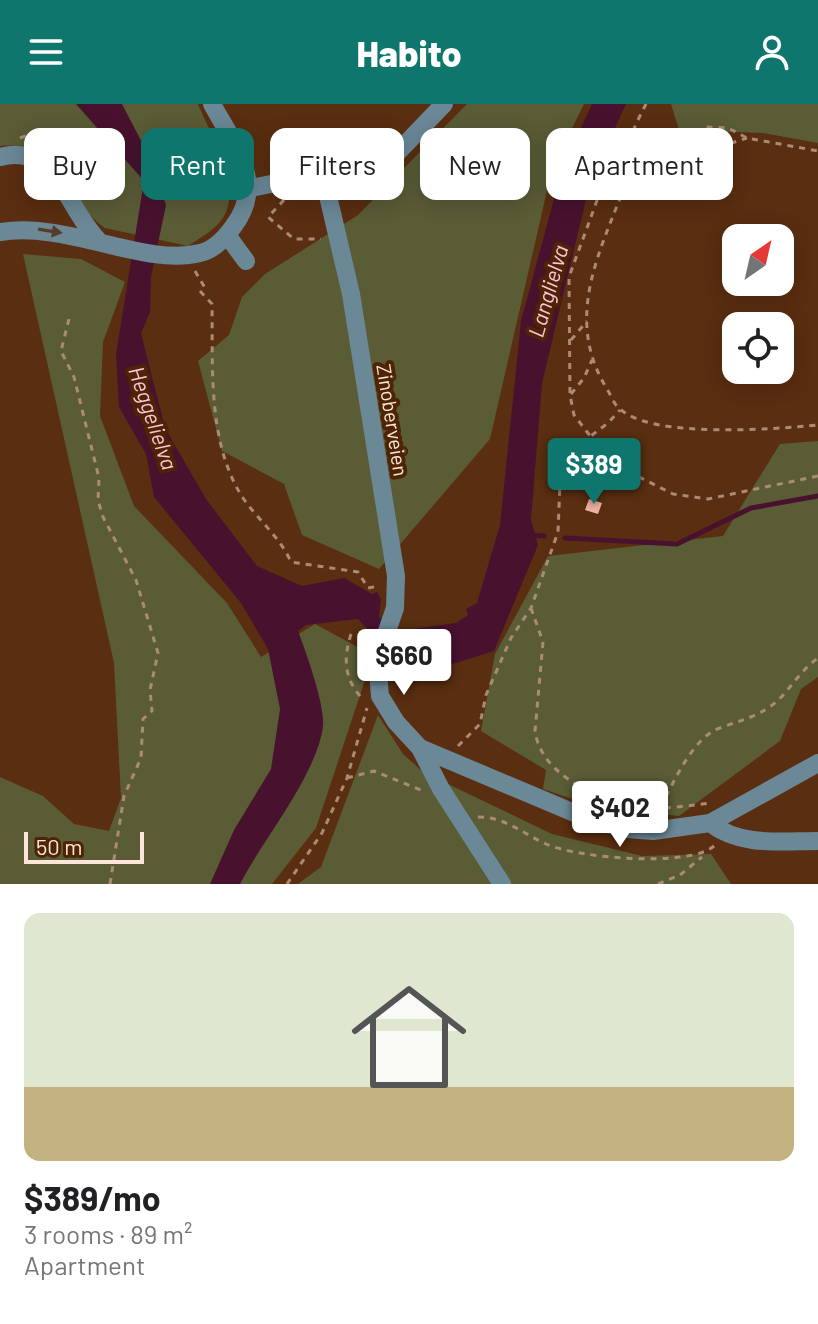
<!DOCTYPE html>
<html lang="en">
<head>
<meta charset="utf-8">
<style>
  :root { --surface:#fff; --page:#f6f6f6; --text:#202124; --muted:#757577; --line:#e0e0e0; --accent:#0f766e }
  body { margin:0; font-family:Barlow,sans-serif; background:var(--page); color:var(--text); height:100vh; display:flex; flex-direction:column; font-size:30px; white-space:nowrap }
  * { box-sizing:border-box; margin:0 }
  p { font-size:26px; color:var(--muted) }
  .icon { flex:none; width:44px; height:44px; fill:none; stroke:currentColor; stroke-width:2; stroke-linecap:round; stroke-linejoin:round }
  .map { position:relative; height:780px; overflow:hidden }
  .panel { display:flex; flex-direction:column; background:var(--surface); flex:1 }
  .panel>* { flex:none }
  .banner { position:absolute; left:24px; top:24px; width:770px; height:72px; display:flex; gap:16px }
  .needle { width:52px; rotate:34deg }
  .buttons { position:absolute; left:722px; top:120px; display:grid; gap:16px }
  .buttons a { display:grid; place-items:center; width:72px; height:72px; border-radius:16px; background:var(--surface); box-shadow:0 4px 20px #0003; font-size:40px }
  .scale { position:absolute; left:24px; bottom:20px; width:120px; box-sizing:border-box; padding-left:8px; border:4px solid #fce6d9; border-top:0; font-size:22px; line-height:28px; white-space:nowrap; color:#fce6d9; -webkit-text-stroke:6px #4e2404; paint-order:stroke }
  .price { position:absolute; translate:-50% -68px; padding:0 18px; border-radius:8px; background:#fff; color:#222; font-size:26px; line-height:52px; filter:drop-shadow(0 2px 4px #0008) }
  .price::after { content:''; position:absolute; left:50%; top:48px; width:24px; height:18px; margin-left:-12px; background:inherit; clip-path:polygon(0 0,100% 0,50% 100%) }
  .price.selected { background:var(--accent); color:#fff }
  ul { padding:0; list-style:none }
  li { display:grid; align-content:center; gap:16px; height:424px; padding:0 24px }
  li+li { border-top:2px solid var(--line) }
  li span { display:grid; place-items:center; height:248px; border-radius:16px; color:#555 }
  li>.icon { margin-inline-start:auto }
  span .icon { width:144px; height:144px; fill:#fffc; stroke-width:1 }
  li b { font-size:34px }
  .tag { padding:0 28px; border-radius:16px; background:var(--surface); box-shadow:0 4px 20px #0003; font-size:28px; line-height:72px }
  .tag.selected { background:var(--accent); color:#fff }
  header { display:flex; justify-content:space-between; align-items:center; height:104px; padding:0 24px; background:var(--accent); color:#fff; font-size:36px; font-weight:800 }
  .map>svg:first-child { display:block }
</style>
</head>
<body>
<header><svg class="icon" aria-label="menu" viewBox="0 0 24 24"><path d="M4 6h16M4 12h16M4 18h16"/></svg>Habito<svg class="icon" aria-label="person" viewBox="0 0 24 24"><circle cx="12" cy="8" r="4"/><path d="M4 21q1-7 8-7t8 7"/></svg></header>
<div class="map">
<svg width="818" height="780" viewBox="0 0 818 780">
  <rect width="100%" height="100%" fill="#5a2e10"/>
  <path fill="#5a5c36" d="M0 0H198C211 32 247 88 219 119 211 128 198 135 188 142L105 124C57 92 89 36 0 42Z
    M467 0H584L552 65 490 335 379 465 302 431 284 380 222 347 198 257 229 231 242 193 265 170 358 111Z
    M671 0H818V39L763 29 679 26Z
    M23 150 81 155 125 178 103 238 100 312 134 402 227 499 261 553 315 520 365 547V576L316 724 272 780H0V673L43 692 74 720 109 727 121 694 114 559Z
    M818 337V573L801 585 780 637 679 712 596 703 543 685 546 666 481 627 495 550 548 452 723 432 780 340Z
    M378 611 403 650 423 668 552 730 642 752 711 750 731 780H298L321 763Z"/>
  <path fill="#48122f" d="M76 0H122L149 52 166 101 151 173 150 208 141 229 165 324 206 395 257 462 302 482 344 474 372 490 377 488 381 495 379 513 398 527 456 519 468 511 466 505 477 499 500 421 521 217 561 69 592 0H626L590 79 542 279 531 416 538 441 494 547 443 563C432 556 422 561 411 556 391 548 372 530 358 515L306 521 298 527C306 548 325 601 323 622 317 671 263 735 240 780H210L234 726 271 665 280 605 268 545 241 499 154 393 146 350 119 303 116 250 144 77Z"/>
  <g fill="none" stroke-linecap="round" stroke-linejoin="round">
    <path stroke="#48122f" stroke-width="5" d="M529 431 544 432
      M565 434 677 440 751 404 818 392"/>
  </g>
  <path fill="#f1b2a6" d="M572 365 576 367 574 373 581 376 576 385 566 381Z
    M589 395 602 399 598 410 585 406Z"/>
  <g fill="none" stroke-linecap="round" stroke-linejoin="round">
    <path stroke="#ac8b76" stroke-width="3" stroke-dasharray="6 6" stroke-linecap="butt" d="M646 0C639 14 630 30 628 45 625 60 628 73 623 87 597 153 565 217 607 285 611 291 614 301 620 305 652 335 775 325 818 321
      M20 34C59 17 86 43 117 64
      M628 45 603 80 569 173 570 291 574 311 611 359 673 390 708 395 818 372
      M628 76 643 59 704 23 728 24 747 34 818 47
      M698 87 692 68 701 49 747 34
      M284 96 268 113 294 135H321
      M195 167 205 184
      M200 187 212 200C213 262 207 339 243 394 258 416 280 433 291 458L358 468 368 484 379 482
      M69 215 61 247 74 273 99 374 98 396 103 413 136 476 158 549 150 586 152 607 143 615 141 654 124 692 110 780
      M571 236 587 217
      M571 290 584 274 592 256
      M531 504 543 538 535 627C541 673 603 698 644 703 667 706 689 701 712 699
      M351 530C343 555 344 576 363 595
      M458 642 480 620 486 591 511 534 531 504 558 428 560 379 566 357 575 344 608 319 620 306
      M347 674 374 667 421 686
      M646 702 667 689
      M661 703C673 679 693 633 720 624 738 617 754 614 771 602 788 590 798 568 818 554
      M478 713C505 713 522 729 546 740 577 754 689 764 714 742
      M287 780 322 729 347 674 367 604
      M658 780 680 771 702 753"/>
    <path stroke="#6b8897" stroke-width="18" d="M0 53C56 38 67 105 98 136
      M325 79 351 190 396 472 395 504 377 556 380 592 396 618 420 644 441 685 502 780
      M251 84 296 75 325 79 371 66 397 49 444 0
      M0 128C67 117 144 163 200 149 214 146 225 134 233 123 267 79 234 41 212 0
      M227 131 246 157
      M420 644 591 716 628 725 653 727 710 719 818 659
      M710 719C740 743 782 737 818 737"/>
  </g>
  <defs><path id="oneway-solid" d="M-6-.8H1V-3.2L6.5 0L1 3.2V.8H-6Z" transform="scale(2)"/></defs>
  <use fill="#553d29" href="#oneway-solid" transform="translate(50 127) rotate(9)"/>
  <g text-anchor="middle" stroke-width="8" stroke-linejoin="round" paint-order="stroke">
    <g font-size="20" fill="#fce6d9" stroke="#4e2404">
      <text transform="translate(392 316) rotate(81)" y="7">Zinoberveien</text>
    </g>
    <g font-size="22" font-style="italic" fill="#fdc4dc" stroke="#4e2404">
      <text transform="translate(548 187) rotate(-74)" y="8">Langlielva</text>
      <text transform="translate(153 314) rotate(71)" y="8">Heggelielva</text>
    </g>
  </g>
</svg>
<div class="buttons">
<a><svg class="needle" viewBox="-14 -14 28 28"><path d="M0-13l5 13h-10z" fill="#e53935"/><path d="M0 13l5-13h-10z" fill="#757577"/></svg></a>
<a><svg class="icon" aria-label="locate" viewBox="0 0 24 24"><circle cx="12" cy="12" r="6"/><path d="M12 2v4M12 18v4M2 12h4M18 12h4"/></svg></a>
</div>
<div class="scale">50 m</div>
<b class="price selected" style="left:594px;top:402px">$389</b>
<b class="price" style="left:404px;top:593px">$660</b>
<b class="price" style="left:620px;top:745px">$402</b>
<div class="banner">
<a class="tag">Buy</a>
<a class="tag selected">Rent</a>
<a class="tag">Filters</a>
<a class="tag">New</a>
<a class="tag">Apartment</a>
</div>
</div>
<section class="panel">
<ul>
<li><span style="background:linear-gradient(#dfe7d0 70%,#c2b280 0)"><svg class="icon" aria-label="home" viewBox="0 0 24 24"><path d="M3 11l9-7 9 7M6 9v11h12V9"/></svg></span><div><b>$389/mo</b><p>3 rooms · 89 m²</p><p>Apartment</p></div></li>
</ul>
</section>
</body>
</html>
